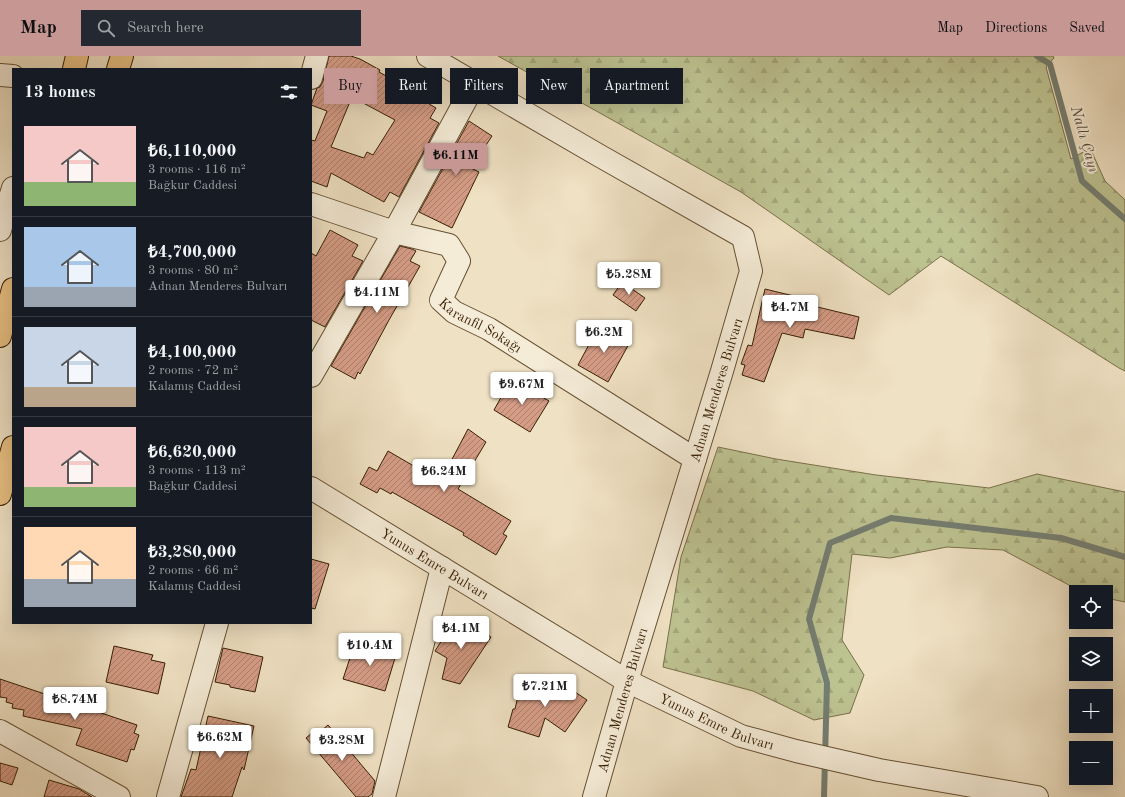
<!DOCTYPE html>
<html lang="en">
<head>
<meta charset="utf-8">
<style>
  :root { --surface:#171b24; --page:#242831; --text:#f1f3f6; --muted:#9ea1a6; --line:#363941; --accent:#c59692 }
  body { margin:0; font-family:"Old Standard TT",serif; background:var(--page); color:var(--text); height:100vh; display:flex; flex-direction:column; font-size:15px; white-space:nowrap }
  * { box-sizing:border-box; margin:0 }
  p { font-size:13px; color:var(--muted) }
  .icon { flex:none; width:22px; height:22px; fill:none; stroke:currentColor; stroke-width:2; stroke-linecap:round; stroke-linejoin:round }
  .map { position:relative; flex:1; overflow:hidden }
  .side { position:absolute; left:12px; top:12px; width:300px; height:556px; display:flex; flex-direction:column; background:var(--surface); border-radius:0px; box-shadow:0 4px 16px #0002 }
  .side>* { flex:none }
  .top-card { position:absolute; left:324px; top:12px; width:380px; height:36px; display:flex; gap:8px }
  .controls { position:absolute; left:1069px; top:529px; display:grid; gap:8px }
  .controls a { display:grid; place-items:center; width:44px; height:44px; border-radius:0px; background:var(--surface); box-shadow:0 4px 16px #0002; font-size:20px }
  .price { position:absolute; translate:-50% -34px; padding:0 9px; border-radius:4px; background:#fff; color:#222; font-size:13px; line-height:26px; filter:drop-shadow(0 1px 2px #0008) }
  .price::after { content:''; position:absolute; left:50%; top:24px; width:12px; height:9px; margin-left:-6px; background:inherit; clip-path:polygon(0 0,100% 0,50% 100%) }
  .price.active { background:var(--accent); color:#111 }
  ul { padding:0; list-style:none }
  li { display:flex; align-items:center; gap:12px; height:100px; padding:0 12px }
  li+li { border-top:1px solid var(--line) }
  li span { display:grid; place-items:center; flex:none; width:112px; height:80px; border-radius:0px; color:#555 }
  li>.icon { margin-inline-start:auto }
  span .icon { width:48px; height:48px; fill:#fffc; stroke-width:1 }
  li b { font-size:17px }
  h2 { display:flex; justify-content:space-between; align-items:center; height:48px; padding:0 12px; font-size:17px }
  .pill { padding:0 14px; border-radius:0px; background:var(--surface); box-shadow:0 4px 16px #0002; font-size:14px; line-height:36px }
  .pill.active { background:var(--accent); color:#111 }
  header { display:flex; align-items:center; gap:24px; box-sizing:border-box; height:56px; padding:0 20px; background:var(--accent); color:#111 }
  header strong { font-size:19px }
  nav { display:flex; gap:22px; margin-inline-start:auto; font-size:14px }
  .search { width:280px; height:36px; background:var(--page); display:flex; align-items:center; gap:10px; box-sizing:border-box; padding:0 14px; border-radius:0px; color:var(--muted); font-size:15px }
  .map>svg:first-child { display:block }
</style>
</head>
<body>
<header>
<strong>Map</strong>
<div class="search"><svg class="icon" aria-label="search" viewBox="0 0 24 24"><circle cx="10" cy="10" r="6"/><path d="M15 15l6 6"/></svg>Search here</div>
<nav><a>Map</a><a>Directions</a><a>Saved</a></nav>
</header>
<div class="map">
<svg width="1125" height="741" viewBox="0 0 1125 741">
  <defs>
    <pattern id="forest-firs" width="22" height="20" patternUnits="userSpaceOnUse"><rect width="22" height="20" fill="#bdc291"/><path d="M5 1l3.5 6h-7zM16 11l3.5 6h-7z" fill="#a3a67b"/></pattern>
    <pattern id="building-hatch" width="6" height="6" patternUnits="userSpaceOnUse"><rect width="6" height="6" fill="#d59c86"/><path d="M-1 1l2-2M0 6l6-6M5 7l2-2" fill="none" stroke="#ae7f6b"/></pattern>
  </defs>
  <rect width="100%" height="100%" fill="#efe1c3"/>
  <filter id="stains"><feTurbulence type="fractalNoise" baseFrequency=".005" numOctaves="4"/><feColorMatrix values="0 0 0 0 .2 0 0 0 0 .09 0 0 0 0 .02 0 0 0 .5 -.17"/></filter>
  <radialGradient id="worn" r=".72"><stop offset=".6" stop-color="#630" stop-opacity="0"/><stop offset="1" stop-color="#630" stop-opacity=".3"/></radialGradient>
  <path fill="url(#forest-firs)" stroke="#7a704a" d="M498 0H1053L1054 2 1046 11 1071 103 1090 92 1105 125 1125 144V315L1119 312 941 200 889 239 741 136Z
    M718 391 776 403 876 419 989 432 1037 418 1125 436V546L1106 542V536H1082L1003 494 947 491 890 502 852 498 842 584 864 619 850 657 814 664 753 635 663 611 681 501Z"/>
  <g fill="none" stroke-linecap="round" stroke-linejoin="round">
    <path stroke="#747d71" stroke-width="6" d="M1037 0 1050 8 1082 125 1125 163
      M824 741 827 627 809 563 830 487 891 462 1061 482 1125 501"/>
  </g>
  <path fill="url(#building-hatch)" stroke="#381f03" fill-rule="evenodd" d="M329 0H351L360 3 380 14 379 16 395 25 394 27 436 52 430 62 439 67 399 141 390 136 384 146 331 117 327 131 311 125V84L315 85 327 55 311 49 317 32 320 31 323 25ZM352 41 395 64 373 99 367 96 364 102 331 91Z
    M469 65 492 80 471 112 479 116 452 172 419 156Z
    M330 174 358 189 352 200 363 205 325 271 311 264V197L316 200Z
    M400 190 412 193 416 195 410 205 420 210 389 264 360 318 358 316 355 323 331 310Z
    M622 226 645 242 636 255 613 239Z
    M765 233 802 242 801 247 859 261 854 283 805 273 803 282 782 277 764 326 742 319 745 309 741 308 748 289 752 290Z
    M599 270 630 286 608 326 578 309Z
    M515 325 549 345 530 376 494 354 504 336 507 338Z
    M468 373 486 386 458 433 511 465 503 478 507 480 496 499 463 479 464 477 392 436 391 438 380 432 377 437 360 428 369 411 377 415 388 395 431 420 440 405 449 409Z
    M311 503 329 508 315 553 311 552Z
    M463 563 491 581 460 628 442 623 447 602 435 595 454 565 460 569Z
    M368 587 390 594 388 600 395 602 385 635 343 623 354 590 366 594Z
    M114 590 153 599 151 604 165 607 158 638 106 626Z
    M223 592 263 601 255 636 230 631V629L215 626Z
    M0 623 137 669 134 677 139 679 134 694 131 693 127 706 76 689 82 673 23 660 24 654 12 652 13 648 6 646 7 642 0 641Z
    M557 624 587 644 565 676 545 662 539 681 508 671 513 653H515L521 627 547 633 549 629 552 631Z
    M208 660 254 670 244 714 242 711 232 741H181L191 713 196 714Z
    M328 669 375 725 372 738 368 741H356L306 682 318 672 321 675Z
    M0 707 18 712 12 729 0 725Z
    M49 724 79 733 92 741H44Z"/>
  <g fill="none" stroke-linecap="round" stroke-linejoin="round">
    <defs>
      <g id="minor">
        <path d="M428 0 600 100 743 181 751 215 722 315 627 625 594 741"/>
        <path d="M0 19 13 20"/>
        <path d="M311 22 317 0"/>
        <path id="s1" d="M311 148 394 176 449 189 459 205 441 244 454 256 489 273 695 403"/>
        <path d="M0 174 13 132"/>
        <path d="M311 320 394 176 475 27"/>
        <path id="s2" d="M311 432 627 625 741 680 796 695 879 714 1037 741"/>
        <path d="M0 675 119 741"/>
        <path d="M168 741 217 567"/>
        <path d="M384 741 442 512"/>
      </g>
      <path id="major" d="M74 13 77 0
        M118 13 122 0
        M0 280 13 233
        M0 438 13 391"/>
    </defs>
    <use href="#minor" stroke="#665033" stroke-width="24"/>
    <use href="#major" stroke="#381f03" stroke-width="24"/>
    <use href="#minor" stroke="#f5ecd8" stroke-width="22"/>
    <use href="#major" stroke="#e8c082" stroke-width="22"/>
  </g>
  <g text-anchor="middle" stroke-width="3.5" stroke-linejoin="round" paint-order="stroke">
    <g font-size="14" fill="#381f03" stroke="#f5ecd8">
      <text dy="5" stroke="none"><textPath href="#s1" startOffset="253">Karanfil Sokağı</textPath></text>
      <text transform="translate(716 334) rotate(-73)" y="5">Adnan Menderes Bulvarı</text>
      <text dy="5" stroke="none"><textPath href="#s2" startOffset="145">Yunus Emre Bulvarı</textPath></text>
      <text transform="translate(622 644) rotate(-74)" y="5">Adnan Menderes Bulvarı</text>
      <text dy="5" stroke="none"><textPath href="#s2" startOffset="469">Yunus Emre Bulvarı</textPath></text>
    </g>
    <g font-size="15" font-style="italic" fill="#564e3a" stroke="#f5ecd8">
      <text transform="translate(1085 83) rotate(74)" y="5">Nallı Çayı</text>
    </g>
  </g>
  <rect width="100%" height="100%" filter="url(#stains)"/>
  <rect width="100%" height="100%" fill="url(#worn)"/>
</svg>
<div class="controls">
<a><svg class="icon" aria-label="locate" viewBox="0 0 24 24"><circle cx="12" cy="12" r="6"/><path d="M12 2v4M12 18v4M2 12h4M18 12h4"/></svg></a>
<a><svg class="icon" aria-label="layers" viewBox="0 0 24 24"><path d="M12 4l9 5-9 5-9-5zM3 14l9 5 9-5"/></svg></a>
<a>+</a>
<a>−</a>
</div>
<b class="price active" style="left:456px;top:121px">₺6.11M</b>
<b class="price" style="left:629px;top:240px">₺5.28M</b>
<b class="price" style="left:377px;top:258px">₺4.11M</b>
<b class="price" style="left:790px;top:273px">₺4.7M</b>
<b class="price" style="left:604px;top:298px">₺6.2M</b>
<b class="price" style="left:522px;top:350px">₺9.67M</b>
<b class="price" style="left:444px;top:437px">₺6.24M</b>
<b class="price" style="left:461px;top:594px">₺4.1M</b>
<b class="price" style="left:370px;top:611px">₺10.4M</b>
<b class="price" style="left:545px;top:652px">₺7.21M</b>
<b class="price" style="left:75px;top:665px">₺8.74M</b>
<b class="price" style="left:220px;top:703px">₺6.62M</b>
<b class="price" style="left:342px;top:706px">₺3.28M</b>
<div class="top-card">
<a class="pill active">Buy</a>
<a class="pill">Rent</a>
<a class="pill">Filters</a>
<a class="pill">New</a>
<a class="pill">Apartment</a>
</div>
<section class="side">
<h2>13 homes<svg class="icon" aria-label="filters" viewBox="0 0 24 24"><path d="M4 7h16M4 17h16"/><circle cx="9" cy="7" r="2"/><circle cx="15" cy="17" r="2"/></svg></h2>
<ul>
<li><span style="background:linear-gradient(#f6c9c9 70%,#8fb573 0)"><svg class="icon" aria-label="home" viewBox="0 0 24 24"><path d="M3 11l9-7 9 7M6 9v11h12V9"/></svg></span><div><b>₺6,110,000</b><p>3 rooms · 116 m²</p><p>Bağkur Caddesi</p></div></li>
<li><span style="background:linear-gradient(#a9c7e8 75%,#9aa5b1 0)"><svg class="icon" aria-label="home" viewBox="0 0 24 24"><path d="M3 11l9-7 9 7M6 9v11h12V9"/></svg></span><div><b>₺4,700,000</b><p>3 rooms · 80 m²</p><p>Adnan Menderes Bulvarı</p></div></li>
<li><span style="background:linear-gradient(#c9d6e8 75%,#b9a48a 0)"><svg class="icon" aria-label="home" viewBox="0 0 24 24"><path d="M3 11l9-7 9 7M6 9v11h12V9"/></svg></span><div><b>₺4,100,000</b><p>2 rooms · 72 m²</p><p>Kalamış Caddesi</p></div></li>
<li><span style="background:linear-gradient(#f6c9c9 75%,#8fb573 0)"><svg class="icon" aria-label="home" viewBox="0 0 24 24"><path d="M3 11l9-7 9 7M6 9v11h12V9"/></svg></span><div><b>₺6,620,000</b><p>3 rooms · 113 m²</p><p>Bağkur Caddesi</p></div></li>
<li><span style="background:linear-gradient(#ffd9b3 65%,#9aa5b1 0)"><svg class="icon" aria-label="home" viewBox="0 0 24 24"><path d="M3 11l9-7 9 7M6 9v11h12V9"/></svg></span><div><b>₺3,280,000</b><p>2 rooms · 66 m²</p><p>Kalamış Caddesi</p></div></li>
</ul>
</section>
</div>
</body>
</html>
